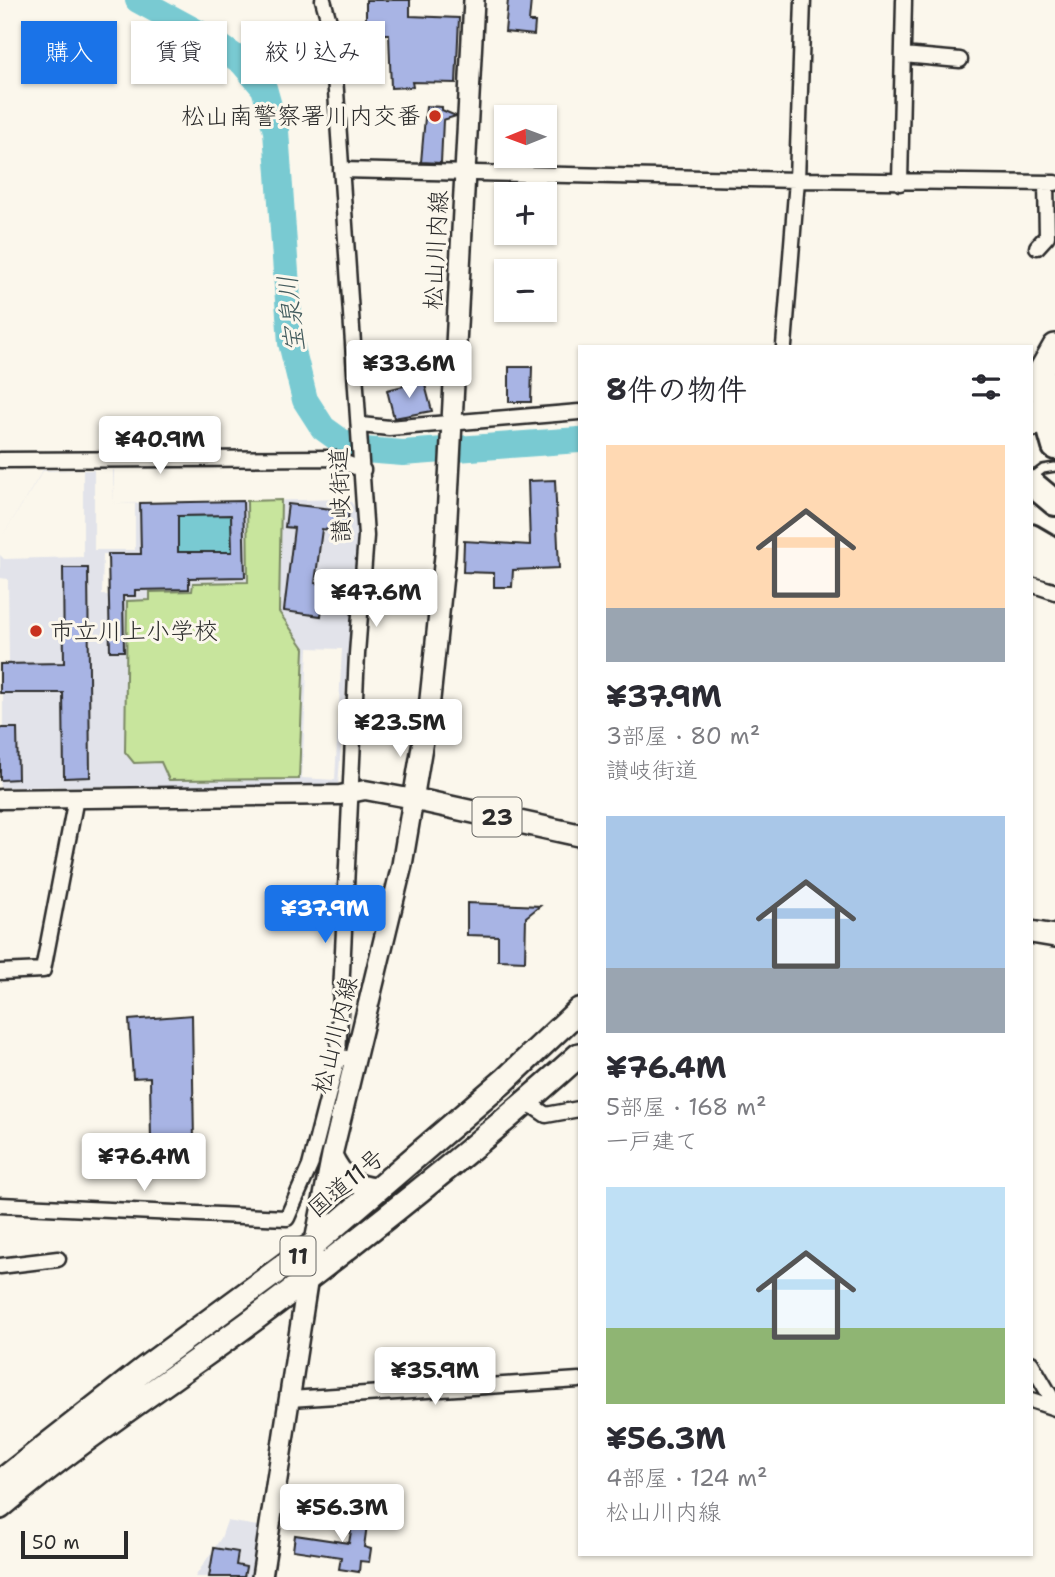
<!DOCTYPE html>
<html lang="ja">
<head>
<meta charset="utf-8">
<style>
  :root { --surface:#fff; --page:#f2f2f3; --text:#2b2b33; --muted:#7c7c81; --accent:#1a73e8 }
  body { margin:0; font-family:"Shantell Sans","Klee One",sans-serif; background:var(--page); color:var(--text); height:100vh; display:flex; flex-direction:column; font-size:26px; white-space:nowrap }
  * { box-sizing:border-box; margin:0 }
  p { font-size:23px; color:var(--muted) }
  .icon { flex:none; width:38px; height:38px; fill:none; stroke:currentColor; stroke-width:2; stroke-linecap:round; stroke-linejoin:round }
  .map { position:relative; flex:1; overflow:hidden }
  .drawer { position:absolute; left:578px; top:345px; width:455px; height:1211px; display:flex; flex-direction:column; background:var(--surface); border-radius:0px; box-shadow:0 2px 5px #0004 }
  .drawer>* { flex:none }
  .banner { position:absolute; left:21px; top:21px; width:452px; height:63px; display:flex; gap:14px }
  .needle { width:46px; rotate:269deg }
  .buttons { position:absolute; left:494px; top:105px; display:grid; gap:14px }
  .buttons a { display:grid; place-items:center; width:63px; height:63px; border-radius:0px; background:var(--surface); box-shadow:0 2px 5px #0004; font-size:35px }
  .scale { position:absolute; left:21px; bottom:18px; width:107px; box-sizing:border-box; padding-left:7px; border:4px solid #2b2b2b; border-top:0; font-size:19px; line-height:24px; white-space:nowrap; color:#2b2b2b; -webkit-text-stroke:5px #fbf7ec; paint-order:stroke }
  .price { position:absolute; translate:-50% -60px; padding:0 16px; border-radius:7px; background:#fff; color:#222; font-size:23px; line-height:46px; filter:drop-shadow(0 2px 4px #0008) }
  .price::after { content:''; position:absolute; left:50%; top:42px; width:21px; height:16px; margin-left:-10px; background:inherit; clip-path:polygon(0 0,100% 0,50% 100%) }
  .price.selected { background:var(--accent); color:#fff }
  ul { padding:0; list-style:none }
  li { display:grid; align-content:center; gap:14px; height:371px; padding:0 28px }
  li span { display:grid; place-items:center; height:217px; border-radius:0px; color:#555 }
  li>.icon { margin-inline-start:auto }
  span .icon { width:126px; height:126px; fill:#fffc; stroke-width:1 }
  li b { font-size:30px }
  h2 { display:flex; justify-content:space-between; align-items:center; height:84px; padding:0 28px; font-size:30px }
  .tag { padding:0 24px; border-radius:0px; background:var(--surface); box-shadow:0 2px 5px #0004; font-size:24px; line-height:63px }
  .tag.selected { background:var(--accent); color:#fff }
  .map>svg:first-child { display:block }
</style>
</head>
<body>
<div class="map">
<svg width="1055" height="1577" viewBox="0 0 1055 1577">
  <rect width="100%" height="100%" fill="#fbf7ec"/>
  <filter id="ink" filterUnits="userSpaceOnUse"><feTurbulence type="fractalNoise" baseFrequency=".0143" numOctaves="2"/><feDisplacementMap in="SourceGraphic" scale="14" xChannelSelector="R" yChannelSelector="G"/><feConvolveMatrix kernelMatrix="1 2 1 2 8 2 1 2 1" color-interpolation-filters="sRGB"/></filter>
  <g filter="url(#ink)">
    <path fill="#e2e3ea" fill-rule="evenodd" d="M43 470H114V504L349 499 356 509 359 523 338 785 0 787V780L18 779 17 729 3 728V693H63L65 778 90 777 63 568 64 663H9L8 579 0 578V555L4 559 83 557V470L43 471 0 540ZM94 470H113L114 504H135V550H94ZM243 501 245 577 189 578V589H147L141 579 140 504ZM247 501H281L279 612 304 648 161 762 134 763 125 752 127 601 151 600V592L193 591V583L249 582ZM288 504 349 511 346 532 322 529 315 583 325 584 321 616 284 611 294 528 285 526ZM103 554H135V595H102ZM308 648 342 649 335 780 302 778Z
      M227 1521 264 1527 255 1577H244L246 1567 236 1565 238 1552 215 1548 209 1577H195L221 1538Z"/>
    <path fill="#c8e59d" stroke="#7a8864" stroke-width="2" d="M281 500 279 612 304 648 299 779 169 780 161 762 134 763 125 752 127 601 150 600V592L192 591 193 583 248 582 247 501Z"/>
    <path fill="#79cad2" stroke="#5a8a8f" stroke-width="2" d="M231 515 232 552H178V516Z"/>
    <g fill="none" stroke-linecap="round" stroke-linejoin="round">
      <path stroke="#79cad2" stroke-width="26" d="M138 0 206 37 242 62 264 88 276 131 291 343 305 400 323 428 352 449 403 453 579 440"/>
    </g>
    <path fill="#a8b4e4" stroke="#2b2b2b" stroke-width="2" fill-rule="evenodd" d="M366 0H410V16L459 18 456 83 412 82 413 87 391 88 389 34H366Z
      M508 0H531L529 22H535L534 35 505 32Z
      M426 106 442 107V110L456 116 443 120 441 163 421 162Z
      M509 367H532L531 402H509Z
      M424 381 432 411 394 418 387 390Z
      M555 480 559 568 513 570 512 587H494V573L463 572 464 541 530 545 528 481Z
      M243 501 245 577 189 578V589L135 590V596H123L124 651H110L108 554H141L140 503ZM231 515 232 552H178V516Z
      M288 504 349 511 346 532 322 529 315 583 325 584 321 616 284 611 294 528 285 527Z
      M63 568H88L90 777 64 778 63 693H0V664L64 663Z
      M370 706 415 714 412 733 367 725Z
      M0 728H17L18 779 0 780Z
      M467 903 540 906 526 917 525 961 498 960V936L467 935Z
      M192 1015 194 1142 151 1143 150 1077 133 1078 129 1020Z
      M355 1508 369 1510 364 1547 371 1549 369 1562 360 1561 359 1572 339 1569 341 1557 293 1550 295 1535 349 1543Z
      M214 1548 238 1552 236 1565 246 1567 244 1577H209Z"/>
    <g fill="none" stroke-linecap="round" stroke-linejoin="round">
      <defs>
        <path id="service" d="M1031 478 1043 469 1055 467"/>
        <path id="minor" d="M323 0 332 32 366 536 357 654 338 1057 354 1059
          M903 55 960 60
          M341 170 797 180 803 0
          M900 183 904 0
          M1037 247 1047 236 1046 183
          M784 346 797 180 1055 183
          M361 425 389 428 579 412
          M0 460 333 458 363 470
          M1031 584 1055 592
          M0 972 43 970 76 798
          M527 1102 546 1115 579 1109
          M0 1205 287 1218 310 1166 338 1057
          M0 1266 58 1259
          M1031 1363 1055 1404
          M290 1399 579 1380
          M1031 1400 1055 1408"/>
        <path id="tertiary" d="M0 799 340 795 365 790 414 799"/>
        <path id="secondary" d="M332 1155C342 1176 353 1187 377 1188
          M262 1577 308 1277 332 1155 402 865 430 699 445 556 474 0"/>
        <path id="primary" d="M414 799 579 835
          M1031 932 1055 936"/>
        <path id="trunk" d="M1031 388 1055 346
          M1031 425 1055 383
          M0 1482 144 1369 315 1243 505 1080 579 1010
          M0 1507C80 1439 169 1382 253 1320 365 1236 475 1149 579 1055"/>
        <path id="motorway" d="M1055 419 1051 433 1055 447
          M1031 483 1055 503
          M1031 537 1055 551
          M1031 563 1055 569"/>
      </defs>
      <use href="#service" stroke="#2b2b2b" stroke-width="12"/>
      <use href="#minor" stroke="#2b2b2b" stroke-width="19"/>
      <use href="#tertiary" stroke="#2b2b2b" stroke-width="23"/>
      <use href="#secondary" stroke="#2b2b2b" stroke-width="24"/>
      <use href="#primary" stroke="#2b2b2b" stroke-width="26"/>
      <use href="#trunk" stroke="#2b2b2b" stroke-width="28"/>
      <use href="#motorway" stroke="#2b2b2b" stroke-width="30"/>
      <use href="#service" stroke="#fbf7ec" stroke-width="7"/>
      <use href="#minor" stroke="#fbf7ec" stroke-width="14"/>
      <use href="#tertiary" stroke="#fbf7ec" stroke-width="18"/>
      <use href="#secondary" stroke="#fbf7ec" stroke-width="19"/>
      <use href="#primary" stroke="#fbf7ec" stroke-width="21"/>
      <use href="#trunk" stroke="#fbf7ec" stroke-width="23"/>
      <use href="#motorway" stroke="#fbf7ec" stroke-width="24"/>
    </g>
  </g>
  <g fill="#c8321e" stroke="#fbf7ec" stroke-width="2.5">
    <circle cx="435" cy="116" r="7"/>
    <circle cx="36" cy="631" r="7"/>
  </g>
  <g text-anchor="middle" stroke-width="6" stroke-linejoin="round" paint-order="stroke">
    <g fill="#fbf7ec" stroke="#696865" stroke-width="2">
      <rect x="472.5" y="797.5" width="49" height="39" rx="5"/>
      <rect x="280.5" y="1236.5" width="35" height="39" rx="5"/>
    </g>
    <g font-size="23" font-weight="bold" fill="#2b2b2b">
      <text x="497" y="825">23</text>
      <text x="298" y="1264">11</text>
    </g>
    <g font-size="24" fill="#2b2b2b" stroke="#fbf7ec" text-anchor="end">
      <text x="421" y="124">松山南警察署川内交番</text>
      <text x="50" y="639" text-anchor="start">市立川上小学校</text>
    </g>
    <g font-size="24" fill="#2b2b2b" stroke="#fbf7ec">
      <text transform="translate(436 250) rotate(-87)" y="8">松山川内線</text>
      <text transform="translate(340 495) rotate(-92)" y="8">讃岐街道</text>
      <text transform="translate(335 1035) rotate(-76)" y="8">松山川内線</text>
      <text transform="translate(346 1183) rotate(-40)" y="8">国道11号</text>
    </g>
    <g font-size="26" font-style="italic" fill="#425b5d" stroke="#fbf7ec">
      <text transform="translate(291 314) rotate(-96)" y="9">宝泉川</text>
    </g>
  </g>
</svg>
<div class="buttons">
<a><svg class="needle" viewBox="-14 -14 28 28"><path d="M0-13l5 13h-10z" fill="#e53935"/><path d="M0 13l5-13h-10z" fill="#7c7c81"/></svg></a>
<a>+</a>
<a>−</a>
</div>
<div class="scale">50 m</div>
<b class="price" style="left:409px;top:400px">¥33.6M</b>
<b class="price" style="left:160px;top:476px">¥40.9M</b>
<b class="price" style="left:376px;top:629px">¥47.6M</b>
<b class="price" style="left:400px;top:759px">¥23.5M</b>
<b class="price selected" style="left:325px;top:945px">¥37.9M</b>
<b class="price" style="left:144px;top:1193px">¥76.4M</b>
<b class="price" style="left:435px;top:1407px">¥35.9M</b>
<b class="price" style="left:342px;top:1544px">¥56.3M</b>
<div class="banner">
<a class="tag selected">購入</a>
<a class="tag">賃貸</a>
<a class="tag">絞り込み</a>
</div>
<section class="drawer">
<h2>8件の物件<svg class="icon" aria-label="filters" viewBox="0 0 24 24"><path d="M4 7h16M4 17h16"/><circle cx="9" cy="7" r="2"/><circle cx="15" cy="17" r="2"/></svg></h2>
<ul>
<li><span style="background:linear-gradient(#ffd9b3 75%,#9aa5b1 0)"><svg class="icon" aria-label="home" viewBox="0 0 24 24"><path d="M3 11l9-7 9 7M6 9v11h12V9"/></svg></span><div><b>¥37.9M</b><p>3部屋 · 80 m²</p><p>讃岐街道</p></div></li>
<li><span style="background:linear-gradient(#a9c7e8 70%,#9aa5b1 0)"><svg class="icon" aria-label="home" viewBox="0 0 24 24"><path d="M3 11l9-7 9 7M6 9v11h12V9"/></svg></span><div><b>¥76.4M</b><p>5部屋 · 168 m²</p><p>一戸建て</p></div></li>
<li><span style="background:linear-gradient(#bfe0f5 65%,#8fb573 0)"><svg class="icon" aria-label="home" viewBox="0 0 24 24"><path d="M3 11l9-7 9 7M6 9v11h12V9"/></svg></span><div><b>¥56.3M</b><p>4部屋 · 124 m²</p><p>松山川内線</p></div></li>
</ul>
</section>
</div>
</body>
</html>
